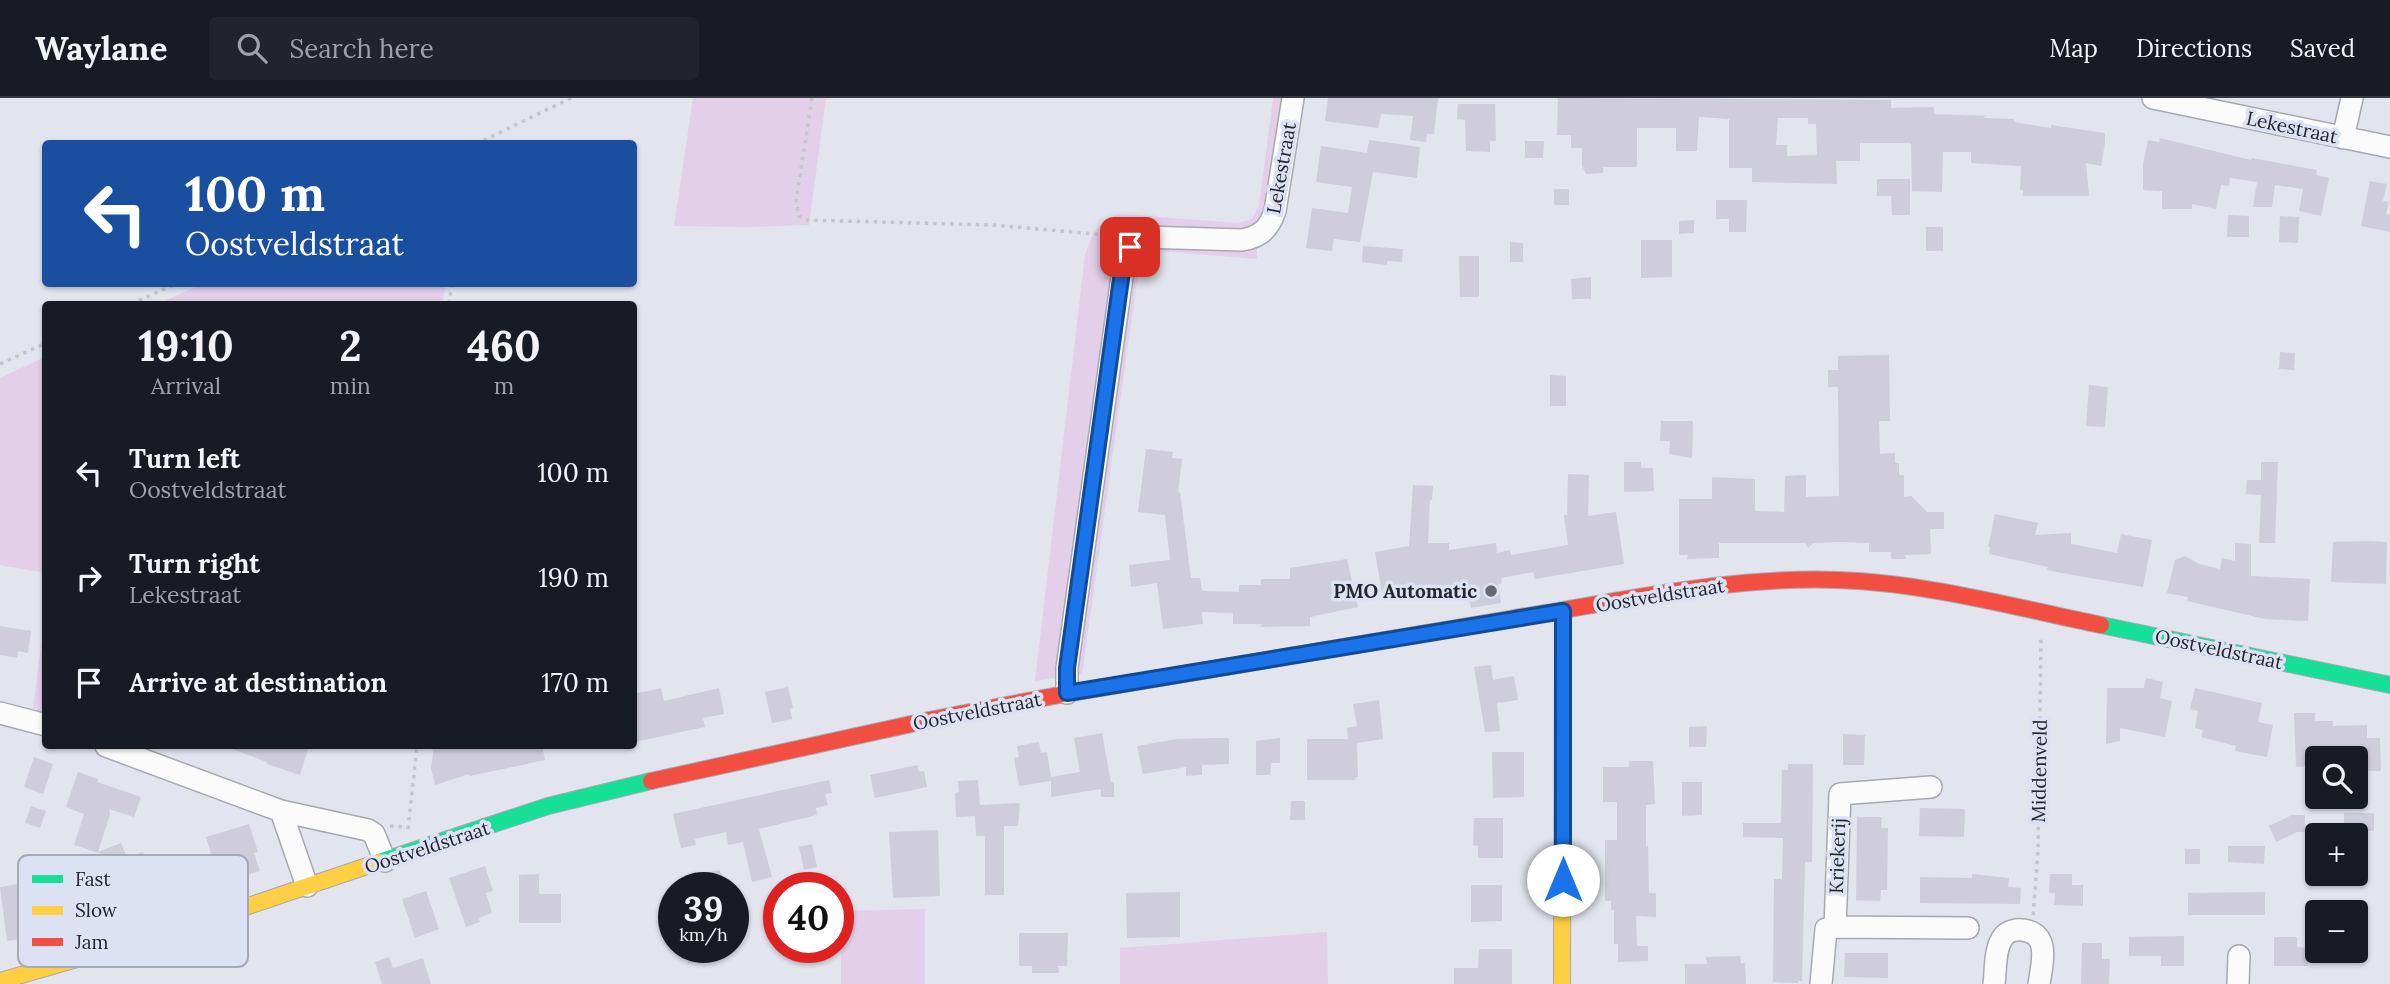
<!DOCTYPE html>
<meta charset="utf-8">
<style>
:root{--surface:#171b24;--page:#20242c;--text:#f1f3f6;--muted:#9ea1a6;--line:#363941}
body{margin:0;font-family:Lora,serif;background:var(--page);color:var(--text);height:100vh;display:flex;flex-direction:column;font-size:26px;white-space:nowrap}
*{box-sizing:border-box;margin:0}
p{font-size:23px;color:var(--muted)}
.icon{flex:none;width:38px;height:38px;fill:none;stroke:currentColor;stroke-width:2;stroke-linecap:round;stroke-linejoin:round}
.map{position:relative;flex:1;overflow:hidden}
.side{position:absolute;left:42px;top:203px;width:595px;height:448px;display:flex;flex-direction:column;background:var(--surface);border-radius:7px;box-shadow:0 2px 5px #0004}
.side>*{flex:none}
.banner{position:absolute;left:42px;top:42px;width:595px;height:147px;border-radius:7px;box-shadow:0 2px 5px #0004;background:#1a4fa0;color:#fff;overflow:hidden}
.buttons{position:absolute;left:2305px;top:648px;display:grid;gap:14px}
.buttons a{display:grid;place-items:center;width:63px;height:63px;border-radius:7px;background:var(--surface);box-shadow:0 2px 5px #0004;font-size:35px}
.speed{position:absolute;left:658px;top:774px;display:flex;gap:14px;font-size:35px;font-weight:700;text-align:center}
.speed>*{display:grid;place-content:center;width:91px;height:91px;border-radius:50%;background:var(--surface);box-shadow:0 2px 5px #0004;line-height:1}
.speed small{font-size:18px;font-weight:400}
.speed .limit{border:10px solid #d22;background:#fff;color:#111}
.pin{position:absolute;display:grid;place-items:center;width:60px;height:60px;color:#fff;margin:-30px;border-radius:14px;box-shadow:0 4px 10px #0006}
.me{position:absolute;width:77px;margin:-38px;rotate:0deg;stroke-linejoin:round;filter:drop-shadow(0 0 5px #0008)}
.turn{display:flex;align-items:center;gap:24px;height:147px;padding:0 28px;font-size:32px}
.turn .icon{width:91px;height:91px;stroke-width:2.5}
.turn b{display:block;font-size:49px;line-height:60px}
.eta{display:flex;justify-content:space-evenly;align-items:center;height:119px;text-align:center}
.eta b{font-size:42px;font-weight:800;line-height:49px}
ul{padding:0;list-style:none}
li{display:flex;align-items:center;gap:21px;height:105px;padding:0 28px}
li div{flex:1}
li b{display:block;font-size:26px}
li em{font-style:normal}
header{display:flex;align-items:center;gap:42px;box-sizing:border-box;height:98px;padding:0 35px;background:var(--surface);border-bottom:2px solid var(--line)}
header strong{font-size:33px}
nav{display:flex;gap:38px;margin-inline-start:auto;font-size:24px}
.search{width:490px;height:63px;background:var(--page);display:flex;align-items:center;gap:18px;box-sizing:border-box;padding:0 24px;border-radius:7px;color:var(--muted);font-size:26px}
.map>svg:first-child{display:block}
</style>
<header>
<strong>Waylane</strong>
<div class="search"><svg class="icon" aria-label="search" viewBox="0 0 24 24"><circle cx="10" cy="10" r="6"/><path d="M15 15l6 6"/></svg>Search here</div>
<nav><a>Map</a><a>Directions</a><a>Saved</a></nav>
</header>
<div class="map">
<svg width="2390" height="886" viewBox="0 0 2390 886">
<rect width="100%" height="100%" fill="#e2e4ee"/>
<path fill="#e4cfea" d="M693,0H826L809,127L746,129L674,128Z
M1273,0H1287L1274,80L1261,124L1243,134L1135,132C1121,144 1115,154 1111,172L1126,173L1140,151L1157,146L1257,150V161L1159,153L1139,168L1082,576L1035,583L1085,157C1094,134 1095,126 1119,116L1239,125L1252,121L1259,108Z
M202,186H446L442,206H158Z
M45,259V475L0,467V280Z
M45,516V614L33,611Z
M925,811V886H841V813Z
M1327,834L1328,886H1120V850Z"/>
<path fill="#cfcddb" fill-rule="evenodd" d="M1328,0H1438L1434,36H1427L1426,44L1410,42L1413,18L1381,16L1378,30L1325,23Z
M1558,0L1891,2V10L1934,9V16L1985,18L1984,20L2014,21V24L2051,30V27L2105,35V45L2101,68L2086,65L2089,98H2023V92H2020L2021,68L1971,65V54H1943L1942,94L1912,93L1911,45H1860V63H1836L1837,86L1752,84V70H1729V21L1699,19L1697,53H1676V30H1637V69H1603V75L1586,76L1582,68V50H1571V37H1557ZM1778,20H1808V26H1816L1817,57L1787,58V47H1776Z
M1458,6H1495L1496,43H1490V54L1466,53L1465,22L1457,21Z
M2160,40L2251,62L2252,60L2317,72L2316,77L2329,80L2321,118L2299,113L2303,91L2275,87L2272,109H2253L2257,84L2230,80L2229,88L2221,87L2216,111L2192,106V111H2162V93L2143,92V66L2148,42L2159,44Z
M1369,42L1420,49L1417,80L1373,74L1360,144L1334,141L1332,153L1306,150L1312,110L1348,115L1352,89L1316,84L1321,48L1367,55Z
M1525,43H1544L1543,60H1525Z
M1877,81H1910V117H1892L1891,98H1877Z
M2370,83L2387,86L2383,103L2389,104L2386,116L2390,117V134L2361,128Z
M1554,91H1569V107H1554Z
M1716,102H1747L1746,134H1729V121H1716Z
M2228,117L2249,118V139H2227Z
M2280,118L2299,119L2298,145L2279,144Z
M1694,122V135L1679,136V123Z
M1926,129H1943V153H1926Z
M1641,142H1672V179L1641,180Z
M1510,144L1523,145V164H1510Z
M1363,148L1403,151L1402,164L1387,163V167L1362,164Z
M1459,158H1479V199H1460Z
M1591,179V201H1572L1571,181Z
M2280,254L2295,255L2294,272L2279,271Z
M1889,257L1890,323H1879L1880,356L1895,355V365H1899V377H1904V399L1911,398L1927,414H1944V431H1930L1931,456L1905,457L1906,461H1891V454H1869V445L1840,444L1813,445L1808,450L1805,445H1719V460L1687,461L1688,457H1679V401H1712V379L1755,381V413L1784,414L1785,378L1806,377V399L1839,398L1838,289H1828V272H1838V258Z
M1550,277L1566,278V308H1550Z
M2089,287L2108,289L2105,329L2086,328Z
M1661,323H1693L1692,360L1669,356L1670,343H1660Z
M1146,351L1173,354L1172,360L1182,361L1178,395L1180,394L1191,480H1200L1202,493L1239,494V487H1261V481H1290V470L1347,461L1358,509L1310,519V528L1261,529L1262,526H1233V515L1202,514L1203,526L1163,531L1157,485L1131,489L1129,467L1170,462L1165,417L1138,414Z
M1624,364H1641V370H1653L1654,393L1624,394Z
M2261,364H2278L2275,445H2259L2261,397L2246,396L2247,382H2261Z
M1568,376L1589,377L1588,418L1616,414L1624,466L1535,481L1533,474L1501,480L1502,485L1498,486L1501,505L1471,510L1468,494H1417L1383,501L1375,454L1409,448L1413,387L1433,388L1432,402H1430L1428,445H1449V452L1496,445L1497,455L1510,452L1511,457L1568,447L1564,417H1567Z
M1995,416L2038,425L2035,437L2071,435V446L2117,455L2121,436L2152,442L2143,489L2067,476L2047,472L2048,469L1989,456L1990,449H1988Z
M2369,443L2387,444L2386,486L2331,484L2333,444Z
M2235,445L2251,446V478L2310,481L2308,523L2265,521L2187,503L2188,499L2167,495L2175,462L2185,458L2199,466L2220,471L2222,460L2235,463Z
M0,528L31,533L28,555L18,553L17,560L0,557Z
M1491,567L1493,582L1514,578L1518,602L1497,605L1500,633L1485,634L1474,569Z
M2146,580L2163,584L2160,600L2172,603L2165,639L2120,630V643L2106,646L2107,590H2144Z
M788,589L793,610L790,611L792,621L772,625L765,594Z
M661,590L664,603L719,590L724,616L703,620L705,629L634,644V596Z
M2195,590L2262,605L2258,624L2273,627L2267,659L2235,653L2236,648L2201,639L2203,632L2195,630L2198,613L2190,611Z
M1379,602L1383,641L1357,645L1358,679L1355,680V682H1307V641H1348L1347,630L1357,628L1353,606Z
M2294,615H2315V623H2333V628L2367,627V640H2380L2381,673H2356V660H2351V648H2312L2311,668L2296,669Z
M1707,628L1706,649H1689V629Z
M1102,635L1111,684H1114V699H1101V691L1051,699V683L1019,688L1014,660L1019,659L1017,648L1039,644L1041,655L1047,654L1051,679L1080,674L1074,640Z
M1843,636L1865,637L1864,667H1843Z
M1213,640H1229V666L1202,667V677L1186,678V669L1143,676L1137,648L1177,641Z
M1280,640V665H1271L1270,677H1256V643Z
M227,648H307L308,651L300,677L267,666V664L227,649Z
M434,648H542L545,662L470,678L469,676L435,687L431,670Z
M1492,654H1524V699L1493,700Z
M34,659L53,666L43,696L24,689Z
M1629,663H1653L1655,706L1646,707V748H1648L1649,795H1656V819L1636,818L1637,848H1648V863L1618,864V846H1614V812H1611V803H1605V742H1617V704H1603V669H1629Z
M1788,666H1813L1812,764H1805L1802,883H1798V885L1773,884L1774,781H1782L1783,740L1743,739V725H1781L1782,672H1788Z
M917,667L919,674L924,673L927,689L875,700L870,677Z
M78,674L98,681L97,684L141,699L134,719L109,711L110,716L98,754L121,745L127,760L143,754L156,791L49,829L40,802L78,788L74,778L120,762L74,747L84,716L66,709Z
M829,682L832,695L825,696L828,707L816,710L817,717L759,731L772,779L752,784L743,744L728,747L726,734L695,741L696,747L681,750L673,716Z
M978,682L980,707L1020,705L1018,728H1004V797H985V738H976L975,718L956,719L955,695L959,694L958,683Z
M1682,684H1702V717L1682,718Z
M1291,703H1305V722H1290Z
M31,708L46,713L40,730L25,725Z
M1920,710L1965,711L1964,739L1919,738Z
M2344,715H2374V733H2344Z
M2292,717H2305V734H2297L2276,744L2269,728Z
M1857,719H1882L1881,730H1888L1887,792H1881L1880,803L1856,802Z
M1474,720H1503V760H1478V748L1473,747Z
M249,726L258,754L254,755L260,773L220,785L206,739Z
M938,732L940,798L893,800L889,734Z
M812,746L817,769L804,772L799,749Z
M2228,748H2265L2264,766L2228,764Z
M2185,751H2200V766H2185Z
M485,768L493,793L486,795L492,815L479,820L480,824L466,829L449,780Z
M720,772L724,789H704L701,776Z
M539,776V796H561V825H519V777Z
M1972,776L2009,780L2008,789L2021,790L2020,806L1920,805V779L1972,780Z
M2050,776H2072V787H2083V808L2054,807L2055,795H2049Z
M18,786L26,840L7,843L0,789Z
M1471,787H1502V823L1471,824Z
M426,793L439,831L415,840L402,801Z
M1180,794V839L1127,840L1126,795Z
M2265,794V817H2188V795Z
M1019,835H1068L1067,868H1058L1059,875H1032V868H1019Z
M2184,838V868H2161V858H2129V839Z
M2274,839H2297V849L2308,850V868H2274Z
M2082,845H2102V861H2110L2109,886H2081Z
M688,849H711V864L688,865Z
M1479,851H1512V886H1454V870H1478Z
M1845,855H1888V880L1844,879Z
M1740,858L1741,865H1745L1746,886H1685V866H1707L1706,859Z
M389,859L393,870L423,860L431,886H382L375,864Z"/>
<g fill="none" stroke-linecap="round" stroke-linejoin="round">
<g stroke="#a7a9b0" stroke-width="24">
<path id="street" d="M2153,0L2390,49
M2343,40L2352,0
M1067,595V570L1125,158L1130,149L1144,139L1242,142C1260,139 1269,131 1275,113L1293,0
M0,615L46,627
M106,648L281,713L368,732L374,736L385,763
M281,713L307,788
M1835,829L1840,696L1931,689
M1821,886L1826,831L1835,829L1968,830
M1994,886C1996,872 1994,850 2004,838C2008,833 2017,831 2023,832C2051,836 2042,866 2039,886
M2238,886L2239,858"/>
</g>
<g stroke="#a7a9b0" stroke-width="18">
<path id="fast" d="M2101,527L2390,587
M379,764L548,708L651,683"/>
</g>
<g stroke="#a7a9b0" stroke-width="18">
<path id="slow" d="M1059,597L1515,520
M0,883L171,834L379,764
M1562,886L1563,513"/>
</g>
<g stroke="#a7a9b0" stroke-width="18">
<path id="jam" d="M1515,520C1622,503 1729,478 1838,482C1927,485 2014,509 2101,527
M651,683L934,621L1059,597"/>
</g>
<path stroke="#c5c6ca" stroke-width="3.5" stroke-dasharray="3.5 5" stroke-linecap="butt" d="M812,0L796,103L799,118L805,122L992,127L1117,138
M476,46L571,0
M131,206L176,186
M449,206L452,186
M0,266L46,245
M390,728L407,729
M408,731L417,648
M2033,817L2038,754L2041,538"/>
<use href="#street" stroke="#fbfbfc" stroke-width="21"/>
<use href="#fast" stroke="#16e098" stroke-width="16"/>
<use href="#slow" stroke="#ffcf43" stroke-width="16"/>
<use href="#jam" stroke="#f24e42" stroke-width="16"/>
</g>
<g fill="none" stroke-linecap="round" stroke-linejoin="round">
<g stroke="#114b97" stroke-width="18">
<path id="route" d="M1130,149L1125,158L1121,181L1067,570V595L1563,513V782"/>
</g>
<use href="#route" stroke="#1a73e8" stroke-width="12"/>
</g>
<circle fill="#676971" stroke="#dce1f4" stroke-width="2.5" cx="1491" cy="493" r="7"/>
<g text-anchor="middle" dominant-baseline="central" stroke-width="7" stroke-linejoin="round" paint-order="stroke">
<g font-size="19" fill="#25272d" stroke="#dce1f4">
<text transform="translate(2292 29) rotate(12)">Lekestraat</text>
<text transform="translate(1281 70) rotate(-80)">Lekestraat</text>
<text transform="translate(1660 497) rotate(-9)">Oostveldstraat</text>
<text transform="translate(2219 551) rotate(12)">Oostveldstraat</text>
<text transform="translate(977 613) rotate(-11)">Oostveldstraat</text>
<text transform="translate(2039 673) rotate(-89)">Middenveld</text>
<text transform="translate(427 749) rotate(-18)">Oostveldstraat</text>
<text transform="translate(1837 758) rotate(-88)">Kriekerij</text>
</g>
<g font-size="19" font-weight="bold" fill="#25272d" stroke="#dce1f4" text-anchor="end">
<text x="1477" y="493">PMO Automatic</text>
</g>
</g>
<rect x="18" y="757" width="230" height="112" rx="10" fill="#dce1f4" stroke="#a5a9b8" stroke-width="2"/>
<rect x="32" y="777" width="31" height="8" fill="#16e098"/>
<rect x="32" y="808" width="31" height="9" fill="#ffcf43"/>
<rect x="32" y="840" width="31" height="8" fill="#f24e42"/>
<g font-size="19" fill="#25272d">
<text x="75" y="788">Fast</text>
<text x="75" y="819">Slow</text>
<text x="75" y="851">Jam</text>
</g>
</svg>
<div class="buttons">
<a><svg class="icon" aria-label="search" viewBox="0 0 24 24"><circle cx="10" cy="10" r="6"/><path d="M15 15l6 6"/></svg></a>
<a>+</a>
<a>−</a>
</div>
<div class="speed"><div>39<small>km/h</small></div><div class="limit">40</div></div>
<div class="pin" style="left:1130px;top:149px;background:#d93025"><svg class="icon" aria-label="arrive" viewBox="0 0 24 24"><path d="M6 21V4h12l-3 4 3 4H6"/></svg></div>
<svg class="me" style="left:1563px;top:782px" viewBox="-20 -20 40 40"><circle r="19" fill="#fff"/><path d="M0-13L10 11 0 6-10 11z" fill="#1a73e8"/></svg>
<div class="banner">
<div class="turn"><svg class="icon" aria-label="left" viewBox="0 0 24 24"><path d="M17 20v-9H6M10 6l-5 5 5 5"/></svg><div><b>100 m</b>Oostveldstraat</div></div>
</div>
<section class="side">
<div class="eta">
<div><b>19:10</b><p>Arrival</p></div>
<div><b>2</b><p>min</p></div>
<div><b>460</b><p>m</p></div>
</div>
<ul>
<li><svg class="icon" aria-label="left" viewBox="0 0 24 24"><path d="M17 20v-9H6M10 6l-5 5 5 5"/></svg><div><b>Turn left</b><p>Oostveldstraat</p></div><em>100 m</em></li>
<li><svg class="icon" aria-label="right" viewBox="0 0 24 24"><path d="M7 20v-9h11M14 6l5 5-5 5"/></svg><div><b>Turn right</b><p>Lekestraat</p></div><em>190 m</em></li>
<li><svg class="icon" aria-label="arrive" viewBox="0 0 24 24"><path d="M6 21V4h12l-3 4 3 4H6"/></svg><div><b>Arrive at destination</b></div><em>170 m</em></li>
</ul>
</section>
</div>
